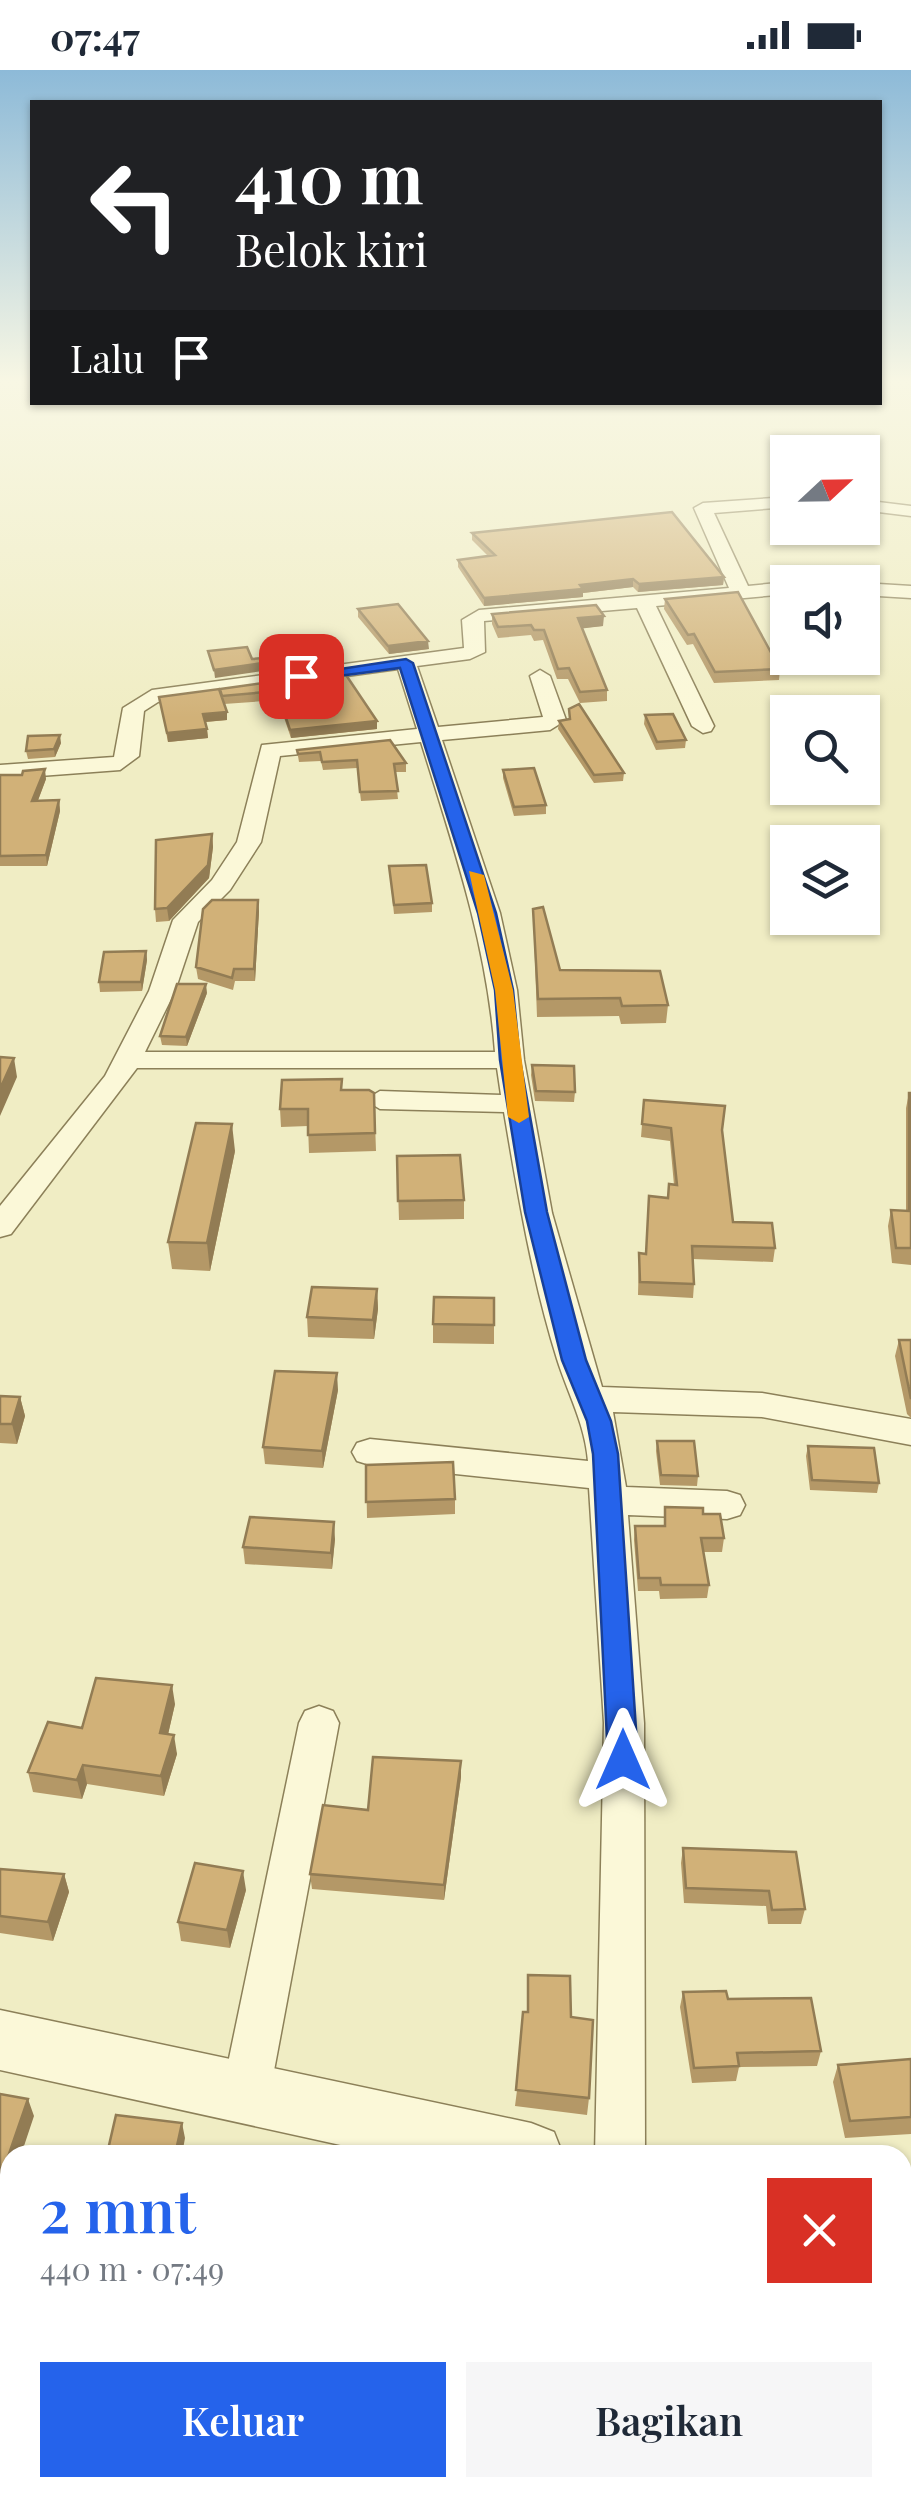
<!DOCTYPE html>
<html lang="id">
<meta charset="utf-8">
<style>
:root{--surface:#fff;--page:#f6f6f7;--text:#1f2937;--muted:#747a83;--accent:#2563eb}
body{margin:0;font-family:"Playfair Display",serif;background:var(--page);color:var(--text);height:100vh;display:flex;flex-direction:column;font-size:38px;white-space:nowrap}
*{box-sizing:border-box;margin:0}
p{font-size:32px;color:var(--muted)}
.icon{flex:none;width:55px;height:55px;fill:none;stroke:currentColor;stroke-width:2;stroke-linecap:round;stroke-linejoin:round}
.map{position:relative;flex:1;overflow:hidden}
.details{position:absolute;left:0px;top:2075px;width:912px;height:352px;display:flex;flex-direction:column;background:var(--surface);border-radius:30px 30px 0 0;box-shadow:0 2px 8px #0004}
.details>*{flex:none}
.top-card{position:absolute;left:30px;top:30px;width:852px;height:305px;border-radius:0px;box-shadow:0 2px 8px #0004;background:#202124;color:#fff;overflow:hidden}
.needle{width:65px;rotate:68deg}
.fabs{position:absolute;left:770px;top:365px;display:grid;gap:20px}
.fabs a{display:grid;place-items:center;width:110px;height:110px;border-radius:0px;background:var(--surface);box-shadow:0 2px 8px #0004;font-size:50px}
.pin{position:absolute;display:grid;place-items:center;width:85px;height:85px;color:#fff;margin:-42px;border-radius:20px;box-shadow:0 5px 15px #0006}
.me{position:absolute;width:110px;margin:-55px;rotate:0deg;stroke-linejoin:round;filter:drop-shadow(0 0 8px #0008)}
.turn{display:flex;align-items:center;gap:35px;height:210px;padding:0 40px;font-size:45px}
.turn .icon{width:130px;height:130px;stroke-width:2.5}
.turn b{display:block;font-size:70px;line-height:85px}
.then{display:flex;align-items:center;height:95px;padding:0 40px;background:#0003;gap:20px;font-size:38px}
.round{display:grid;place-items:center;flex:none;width:105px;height:105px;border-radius:0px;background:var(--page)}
.summary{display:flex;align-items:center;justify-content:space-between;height:170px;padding:0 40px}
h1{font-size:60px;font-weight:600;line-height:75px;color:var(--accent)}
.primary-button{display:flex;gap:20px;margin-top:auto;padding:20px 40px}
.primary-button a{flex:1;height:115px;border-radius:0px;background:var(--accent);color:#fff;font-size:40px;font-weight:600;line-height:115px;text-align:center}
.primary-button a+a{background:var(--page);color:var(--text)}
.status{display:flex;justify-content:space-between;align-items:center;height:70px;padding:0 50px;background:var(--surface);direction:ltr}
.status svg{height:28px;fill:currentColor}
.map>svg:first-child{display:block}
</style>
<div class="status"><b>07:47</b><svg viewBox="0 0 49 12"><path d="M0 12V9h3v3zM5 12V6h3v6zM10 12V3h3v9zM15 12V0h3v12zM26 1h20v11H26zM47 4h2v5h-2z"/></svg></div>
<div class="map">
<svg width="911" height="2426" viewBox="0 0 911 2426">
<rect width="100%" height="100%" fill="#f0edc4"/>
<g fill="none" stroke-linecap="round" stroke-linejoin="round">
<g stroke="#8c8059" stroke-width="3">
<path id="minor" d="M788,427V437L714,443L748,516L788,512V524L656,536L714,656L711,661L703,663L692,656L637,538L484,551L485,582L470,589L417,596L438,657L543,647L530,606L540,600L550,606L566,650L550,660L442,670L500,843L517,920L524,990L552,1143L602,1317L762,1323L911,1349V1375L762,1347L613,1342L626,1417L727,1421L740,1425L745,1435L740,1445L727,1449L628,1445L644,1653L645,2085H595L604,1653L589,1418L370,1395L357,1391L352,1382L357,1373L370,1369L588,1391C585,1354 568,1324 557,1289C532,1209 518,1125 504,1042L380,1039L365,1030L380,1021L501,1025L497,998H137L11,1164L0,1167V1136L105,1006L149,921L173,850L212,810L237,772L262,675L417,659L398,599L158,632L144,641L139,686L120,700L0,709V695L114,687L123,638L152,620L464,578L462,550L479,540L729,518L694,438L703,433ZM421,672C453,775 487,874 495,982H145L175,921L198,852L230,820L261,772L280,686Z
M862,430L911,436V446L862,440Z
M862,513L911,516V528L862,525Z
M319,1636L333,1641L339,1653L270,2022L263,2039L246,2046L229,2039L222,2022L299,1653L305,1641Z
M350,2418H406L405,2426H349Z"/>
</g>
<g stroke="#8c8059" stroke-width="3">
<path id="tertiary" d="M0,1940L531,2053L554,2062L563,2085H386L0,2000Z
M902,2107H911V2173H902Z"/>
</g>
<use href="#minor" fill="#fbf8d8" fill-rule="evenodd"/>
<use href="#tertiary" fill="#fbf8d8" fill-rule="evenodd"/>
</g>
<path fill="#b49867" d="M472,463L724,507L723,515L638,522L633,517L583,523V527L484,536L458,497V490L488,486L472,470Z
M665,529L780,599L779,610L714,613L693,574L687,575L664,539Z
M358,539L429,579L389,584L358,547Z
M492,544L603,556L582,558L607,620V631L580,633L568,609H557L543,570L534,571L531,565L498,568L492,554Z
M344,602L377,659L291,668L278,630L224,634L227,650L206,652L208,668L168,672L159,627L221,625Z
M569,639L624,703L623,711L594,713L558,659L559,651L569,649Z
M645,645L686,670L685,678L656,680L644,654Z
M61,673L55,687L28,689L26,681Z
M297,680L406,693V702H395L398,729L361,731L357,698L323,700L321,691L299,692Z
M503,700L546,735V744L514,746L503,708Z
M0,705L46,709L38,730H59L60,741L47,796H0Z
M212,764L213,777L209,808L169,851L156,852L155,839Z
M389,796L432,833V842L394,844Z
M533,839L560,900L668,935L666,953L621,954L619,946L537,947Z
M259,841L255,911H235L233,920L198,909L196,897Z
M146,881L147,890L142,921L100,922L99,912Z
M207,923L187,976L162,975L160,966Z
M532,995L575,1022L574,1032L535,1031L531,1005Z
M342,1009V1020L374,1023L376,1081L309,1083L308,1056L281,1057L280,1039Z
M909,1023H911V1195L892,1193L888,1156L891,1140L906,1141V1038Z
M644,1030L722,1060L733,1152L775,1178L773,1192L693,1189L694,1214L693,1228L638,1225L639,1183H645L674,1115L670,1071L641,1067Z
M235,1081L210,1201L172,1199L168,1172Z
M397,1086L464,1130V1149L399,1150Z
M377,1219L378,1239L374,1269L308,1267L307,1247Z
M494,1228V1274L433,1273V1254Z
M899,1270H911V1348L907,1344L895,1286Z
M338,1320L323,1398L265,1394L263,1377Z
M0,1326L20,1327L25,1346L17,1374L0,1373Z
M657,1371L698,1406L697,1416L660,1415L656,1381Z
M808,1376L879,1413L877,1423L810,1420L806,1386Z
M366,1395L455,1429V1444L367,1448Z
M665,1437L703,1444L724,1468L722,1482H703L709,1515L707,1528L660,1529L659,1521H638L634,1470L635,1456H664Z
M335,1469L332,1499L245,1494L243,1477Z
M175,1634L168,1664L177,1684L164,1726L87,1714L82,1729L33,1722L28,1702L82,1658Z
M461,1707L444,1830L312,1819L310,1804L368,1740Z
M683,1778L805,1839L801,1854H768L766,1836L684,1833L681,1793Z
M0,1799L64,1804L69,1822L53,1871L0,1863Z
M246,1820L230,1878L181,1871L178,1852Z
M528,1905L571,1947L589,2028L587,2045L515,2036L527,1942Z
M683,1922L728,1929L821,1981L817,1996L739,1997L736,2011L692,2013L680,1937Z
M911,1989V2064L845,2068L833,2012L838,1995Z
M910,2171H911V2237L903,2188Z"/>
<path fill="#927c54" d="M724,507L723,515L638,522L639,514Z
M633,509V517L583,523V527L484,536V528Z
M604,546L603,556L578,559V548Z
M428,571L429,579L389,584L388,576Z
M276,591V599L215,608L214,600Z
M227,642V650L204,652L203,644Z
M377,651V659L291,668L290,660Z
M207,659L208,668L168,672L167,663Z
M60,665L61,673L55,687L54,679Z
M45,699L46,709L34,741L32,731Z
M59,730L60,741L47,796L46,785Z
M212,764L213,777L209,808L169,851L167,838Z
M258,830L259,841L255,911L254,899Z
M146,881L147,890L142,921L141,912Z
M206,914L207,923L187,976L186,967Z
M14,988L17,1007L0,1046V1019Z
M232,1054L235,1081L210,1201L207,1173Z
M377,1219L378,1239L374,1269L373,1250Z
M337,1303L338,1320L323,1398L322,1381Z
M20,1327L25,1346L17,1374L12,1354Z
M334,1452L335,1469L332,1499L331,1483Z
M172,1615L175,1634L164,1682L160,1663Z
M174,1665L177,1684L164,1726L161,1706Z
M461,1691V1707L444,1830V1815Z
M83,1695L87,1714L82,1729L77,1710Z
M243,1801L246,1820L230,1878L227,1860Z
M64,1804L69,1822L53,1871L48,1852Z
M28,2029L34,2046L21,2085H10V2116L5,2131L8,2140L0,2175V2110Z
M182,2053L185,2068L182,2085H175Z"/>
<path fill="#d1b178" stroke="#927c54" stroke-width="2.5" d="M672,442L724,507L639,514L633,509L580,515L583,519L484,528L458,490L495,485L472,463Z
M738,522L780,599L715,602L694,564L688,565L665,529Z
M398,534L428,571L388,576L358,539Z
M596,535L604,546L578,548L607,620L580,622L569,598L558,599L544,560H534L531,555L498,557L492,544Z
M247,577L252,589L274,587L276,591L214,600L208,581Z
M344,602L377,651L290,660L277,621L222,626L220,619Z
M219,619L227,642L203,644L207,659L167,663L159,627Z
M579,634L624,703L594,705L559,651L570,649L569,639Z
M673,644L686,670L657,672L645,645Z
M60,665L54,679L26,681L28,666Z
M390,670L406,693L394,694L398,721L360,722L357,690L322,692L320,682L298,684L297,680Z
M534,698L546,735L514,737L503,700Z
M45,699L32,731L59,730L46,785L0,786V705H22L23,701Z
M212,764L208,795L167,838L155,839L156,770Z
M426,795L432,833L394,835L389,796Z
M212,830H258L254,899H234L232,908L196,897L203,839Z
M543,837L560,900L660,901L668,935L622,936L620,928L538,929L533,839Z
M146,881L141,912H99L104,882Z
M177,914H206L186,967L160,966Z
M0,987L14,988L0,1019Z
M532,995L574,996L575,1022L536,1021Z
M342,1009L341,1020H369L374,1023L375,1063L308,1065V1039H280L282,1010Z
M909,1023H911V1178H896L891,1140L909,1141Z
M644,1030L725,1036L722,1060L733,1152L772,1153L775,1178L692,1176L694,1214L640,1212L639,1183L646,1184L649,1126L668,1128L669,1114L677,1115L671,1058L642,1054Z
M196,1053L232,1054L207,1173L168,1172Z
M460,1085L464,1130L398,1131L397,1086Z
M312,1217L377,1219L373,1250L307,1247Z
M434,1227L494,1228V1255L433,1254Z
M899,1270H911V1329Z
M275,1301L337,1303L322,1381L263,1377Z
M0,1326L20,1327L12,1354H0Z
M657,1371H694L698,1406L661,1405Z
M808,1376L874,1378L879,1413L812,1410Z
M453,1392L455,1429L366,1432V1395Z
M665,1437L703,1438V1444H720L724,1468H701L709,1515H661L660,1508H639L635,1456H665Z
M250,1447L334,1452L331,1483L243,1477Z
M96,1608L172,1615L160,1663L174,1665L161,1706L83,1695L77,1710L28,1702L48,1652L82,1658Z
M373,1687L461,1691L444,1815L310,1804L323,1735L368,1740Z
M683,1778L796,1782L805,1839L772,1840L769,1821L686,1818Z
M195,1793L243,1801L227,1860L178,1852Z
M0,1799L64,1804L48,1852L0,1846Z
M528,1905L570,1906L571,1947L593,1950L589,2028L516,2020L523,1942H528Z
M726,1921L728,1929L811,1928L821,1981L737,1983L739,1996L694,1998L683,1922Z
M911,1989V2047L850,2051L838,1995Z
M0,2024L28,2029L0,2110Z
M116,2045L182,2053L175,2085L107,2084Z
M10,2364V2402H4Z"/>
<linearGradient id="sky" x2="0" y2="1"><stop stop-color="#8dbad8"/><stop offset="0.48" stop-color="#f8f7e4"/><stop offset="1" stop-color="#f8f7e4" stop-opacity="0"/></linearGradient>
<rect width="911" height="648" fill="url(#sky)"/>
<path fill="#2563eb" stroke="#184099" stroke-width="2.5" d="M406,589L413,593L496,843L513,920L520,990L547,1142L586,1290L611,1351L618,1384L638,1690L633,1699L623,1703L613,1699L608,1690L593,1384L587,1351L562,1290L525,1142L500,990L495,920L478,843L400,598L301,611L294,606Z"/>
<path fill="#f59e0b" d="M469,801L484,805L513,920L529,1047L519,1053L508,1047L495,920Z"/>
</svg>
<div class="fabs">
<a><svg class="needle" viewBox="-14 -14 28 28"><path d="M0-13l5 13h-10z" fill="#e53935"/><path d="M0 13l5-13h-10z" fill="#747a83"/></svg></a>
<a><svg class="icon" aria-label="sound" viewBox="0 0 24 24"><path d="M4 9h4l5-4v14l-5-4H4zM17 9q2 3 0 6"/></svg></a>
<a><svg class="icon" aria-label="search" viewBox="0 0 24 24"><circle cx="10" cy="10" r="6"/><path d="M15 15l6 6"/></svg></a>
<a><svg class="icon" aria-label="layers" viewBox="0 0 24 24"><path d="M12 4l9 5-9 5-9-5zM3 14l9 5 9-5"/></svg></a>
</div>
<div class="pin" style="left:301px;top:606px;background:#d93025"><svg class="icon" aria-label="arrive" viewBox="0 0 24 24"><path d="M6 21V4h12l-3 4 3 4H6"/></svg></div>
<svg class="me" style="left:623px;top:1690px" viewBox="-20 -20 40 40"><path d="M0-17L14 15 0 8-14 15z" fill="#2563eb" stroke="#fff" stroke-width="4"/></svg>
<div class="top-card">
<div class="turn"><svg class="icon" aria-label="left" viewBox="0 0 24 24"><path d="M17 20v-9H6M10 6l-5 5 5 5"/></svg><div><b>410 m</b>Belok kiri</div></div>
<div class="then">Lalu<svg class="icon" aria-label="arrive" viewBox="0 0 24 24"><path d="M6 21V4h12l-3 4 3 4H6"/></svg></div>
</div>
<section class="details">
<div class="summary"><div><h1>2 mnt</h1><p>440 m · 07:49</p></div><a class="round" style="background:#d93025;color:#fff"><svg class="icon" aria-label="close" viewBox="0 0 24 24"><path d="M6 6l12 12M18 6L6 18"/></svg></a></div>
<div class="primary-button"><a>Keluar</a><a>Bagikan</a></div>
</section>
</div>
